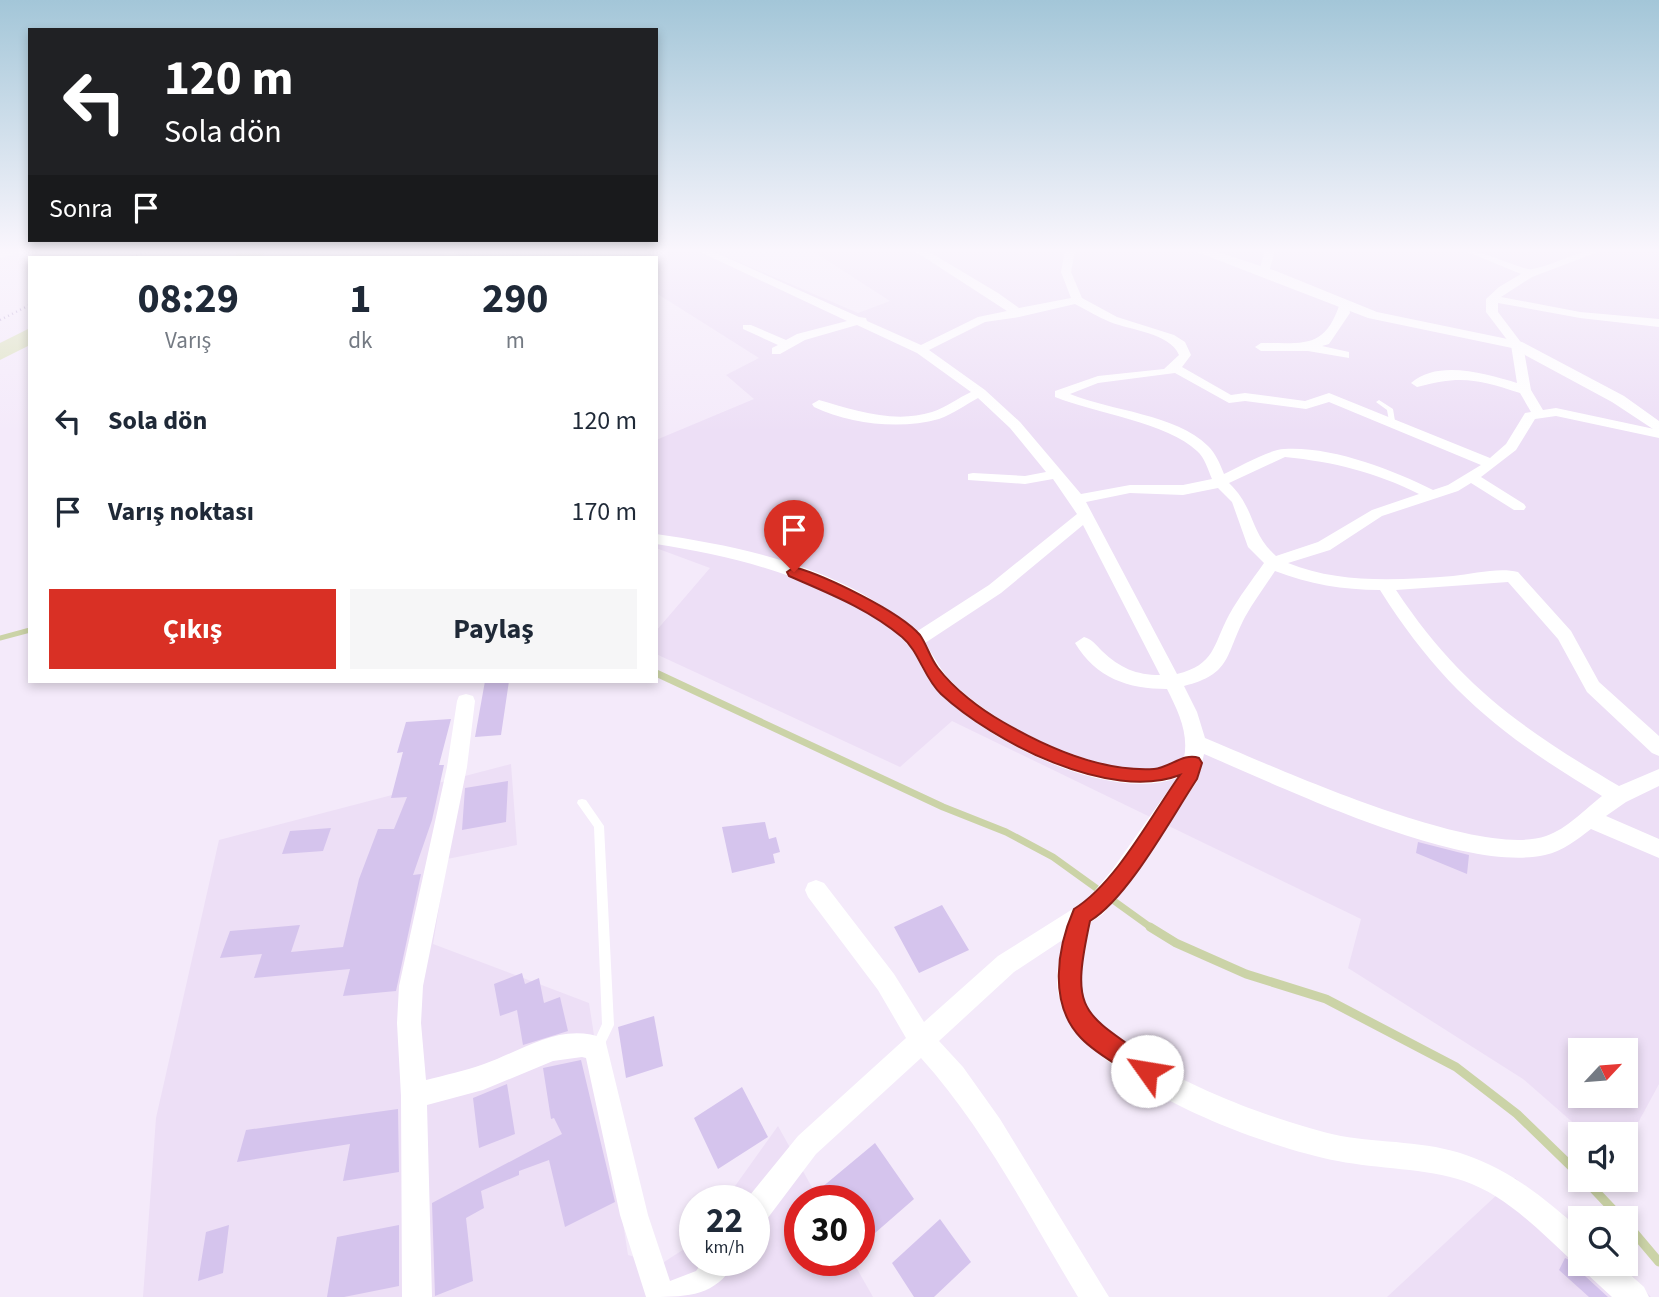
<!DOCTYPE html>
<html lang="tr">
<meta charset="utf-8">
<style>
:root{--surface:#fff;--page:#f6f6f7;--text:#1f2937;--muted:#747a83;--accent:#d93025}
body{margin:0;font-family:"Source Sans 3",sans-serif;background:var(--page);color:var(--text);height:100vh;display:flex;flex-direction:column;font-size:26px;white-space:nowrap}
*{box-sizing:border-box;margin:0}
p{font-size:23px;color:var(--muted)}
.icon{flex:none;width:38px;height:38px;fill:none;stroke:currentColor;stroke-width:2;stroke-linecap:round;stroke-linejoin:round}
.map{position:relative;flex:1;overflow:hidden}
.sheet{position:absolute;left:28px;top:256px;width:630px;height:427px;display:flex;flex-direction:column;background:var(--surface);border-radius:0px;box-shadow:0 4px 10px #0003}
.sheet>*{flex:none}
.hud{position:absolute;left:28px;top:28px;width:630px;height:214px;border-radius:0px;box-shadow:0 4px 10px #0003;background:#202124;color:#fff;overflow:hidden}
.needle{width:46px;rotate:64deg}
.tools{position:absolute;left:1568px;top:1038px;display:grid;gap:14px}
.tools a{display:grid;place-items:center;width:70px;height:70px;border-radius:0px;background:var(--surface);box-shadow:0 4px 10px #0003;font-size:35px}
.speed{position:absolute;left:679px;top:1185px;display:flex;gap:14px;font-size:35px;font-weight:700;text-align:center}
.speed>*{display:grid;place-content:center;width:91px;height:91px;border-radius:50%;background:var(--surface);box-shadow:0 4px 10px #0003;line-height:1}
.speed small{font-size:18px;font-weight:400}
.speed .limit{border:10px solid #d22;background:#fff;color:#111}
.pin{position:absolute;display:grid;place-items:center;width:60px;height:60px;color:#fff;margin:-72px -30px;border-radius:50% 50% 50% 0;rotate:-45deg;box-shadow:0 0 7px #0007}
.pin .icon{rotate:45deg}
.me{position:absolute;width:77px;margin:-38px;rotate:302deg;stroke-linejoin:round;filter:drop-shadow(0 0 5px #0008)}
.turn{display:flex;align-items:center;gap:24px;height:147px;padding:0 21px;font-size:32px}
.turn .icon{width:91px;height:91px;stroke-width:2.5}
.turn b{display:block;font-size:49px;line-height:60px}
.then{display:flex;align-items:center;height:66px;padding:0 21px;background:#0003;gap:14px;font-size:26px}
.eta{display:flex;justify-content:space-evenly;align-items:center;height:119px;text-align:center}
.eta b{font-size:42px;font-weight:700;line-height:49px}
.primary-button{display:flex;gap:14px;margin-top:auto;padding:14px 21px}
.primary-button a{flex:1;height:80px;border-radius:0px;background:var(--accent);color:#fff;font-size:28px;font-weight:700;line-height:80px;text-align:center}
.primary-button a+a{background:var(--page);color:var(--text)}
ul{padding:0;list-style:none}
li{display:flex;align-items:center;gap:21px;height:91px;padding:0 21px}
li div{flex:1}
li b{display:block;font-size:26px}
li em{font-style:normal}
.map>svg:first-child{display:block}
</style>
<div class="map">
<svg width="1659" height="1297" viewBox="0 0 1659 1297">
<rect width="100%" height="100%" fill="#f4eafa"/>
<path fill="#eddff6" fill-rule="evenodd" d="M450,250H711L858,313L890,301L811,250H1659V1084L1626,1145V1134H1586L1523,1079L1348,968L1361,919L952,721L900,767L656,654V631L710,568L656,548V440L754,399L726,375L759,358L656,293V257H566L558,253L546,257H461ZM1580,1050H1626V1096H1580Z
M511,764L517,845L447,859L433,944L589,1003L628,1255L661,1264L695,1242V1260H754V1200H725L778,1126L819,1200H800V1260H852L873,1297H143L156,1118L219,840Z
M1515,1178L1580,1231V1264H1619L1651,1297H1387Z"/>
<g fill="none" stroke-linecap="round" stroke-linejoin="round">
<path stroke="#cbd3a7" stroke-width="5" d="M0,638L30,630"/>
<path stroke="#cbd3a7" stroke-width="7" d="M656,673L943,807L1006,832L1053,857L1153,929"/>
<path stroke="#cbd3a7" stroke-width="9" d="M1150,927L1176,943L1246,974L1326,999L1456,1067L1517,1114L1580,1175
M1585,1180L1621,1218
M1626,1223L1659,1262"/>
<path fill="#dde2c0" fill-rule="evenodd" d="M241,250H269L260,257H234Z
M30,328V345L0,360V343Z"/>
</g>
<path fill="#d5c4ed" d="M485,681H509L501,735L475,737Z
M451,719L439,765H444L432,820L413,875L421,874L396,991L343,996L350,969L254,978L262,954L220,958L230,931L300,925L291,952L343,947L359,879L378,829H394L407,797L391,798L403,752L397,753L406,722Z
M508,781L506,822L462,830L465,788Z
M765,822L769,839L776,837L780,852L773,854L775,863L732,873L722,827Z
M331,828L323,851L282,854L290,831Z
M1418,842L1469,855L1467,874L1416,853Z
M942,905L969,950L919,973L894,927Z
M522,973L525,984L539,978L544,1003L560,997L568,1031L523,1045L517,1010L500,1016L494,984Z
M654,1016L663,1066L626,1078L618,1027Z
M581,1060L615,1202L565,1227L549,1160L519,1171V1175L481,1191L484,1208L466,1218L473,1281L435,1296L432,1203L562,1134L554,1118L551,1119L543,1068Z
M507,1084L515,1134L479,1148L473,1098Z
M742,1087L768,1137L718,1169L694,1118Z
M398,1109L399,1172L343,1181L350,1144L237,1162L246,1130Z
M875,1143L914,1199L859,1247V1200H829L821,1188Z
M940,1219L971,1262L934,1297H914L892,1263Z
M229,1225L223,1273L198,1281L206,1232Z
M399,1225V1286L344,1297H327L337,1237Z
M1565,1258L1581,1265L1585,1276L1608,1297H1589L1559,1270Z"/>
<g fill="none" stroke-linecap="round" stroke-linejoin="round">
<path stroke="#b9a7d2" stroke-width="2.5" stroke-dasharray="1 3.5" stroke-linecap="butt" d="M132,257L153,250
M0,320L30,305"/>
<path fill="#fff" fill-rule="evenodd" d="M1379,400L1393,409L1395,421L1394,422L1392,423L1389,421L1387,410L1376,402Z
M582,799L586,800L604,826L614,1025L601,1052L597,1054L593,1052L591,1048L602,1024L594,827L577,803L578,800Z"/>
<path fill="#fff" fill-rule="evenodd" d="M440,250H452L458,257H447Z
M696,250H710L859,317L866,318L867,321L921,345L978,317L1007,311L913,250H926L998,293L1019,308L1071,298L1061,272L1065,250H1075L1071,272L1082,298L1117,317L1174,335L1185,342L1191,355L1182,367L1231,395L1245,393L1305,401L1329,393L1490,458L1506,444L1525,413L1531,412L1520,393C1478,379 1460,375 1417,387L1411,383C1438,359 1487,374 1517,383L1511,345L1486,312V299L1499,287L1521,274L1463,250C1484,250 1522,271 1533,269C1557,264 1577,250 1603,250L1532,277L1501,297L1580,312L1659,319V327L1580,318L1498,303V312L1523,345L1531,390L1543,410L1556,408L1659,430V438L1556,416L1535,419L1516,450L1481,477L1524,504L1526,507L1524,510H1514L1471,483L1458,491L1382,516L1330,550L1288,563C1339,584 1399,580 1453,576C1473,574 1499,567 1518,572L1571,631L1599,682L1659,736V756L1652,753L1587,692L1558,639L1508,582L1396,590C1459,685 1522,729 1619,786L1659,769V786L1626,802L1606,816L1659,839V858L1591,829C1578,839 1563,851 1545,855C1463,874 1284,788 1204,754L1198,780L1128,884L1103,914L1091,922C1086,944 1075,972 1082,995C1103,1061 1277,1123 1341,1136C1381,1143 1427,1141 1466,1155C1510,1170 1546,1199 1580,1230V1263L1570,1259C1539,1230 1505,1195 1464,1181C1426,1168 1377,1169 1338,1161C1260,1146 1082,1081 1059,997C1054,978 1059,958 1064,939L1014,972L939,1041L963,1067L1000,1119L1109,1297H1078C1029,1216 985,1129 921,1058L816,1154L764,1223L754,1227V1200H746L798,1136L906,1038L878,990L808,897L805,890L808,883L816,880L824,883L894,974L924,1022L998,956L1087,900L1112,870L1177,778C1109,803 989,742 941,694C928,681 921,664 912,650C902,636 886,624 871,615C805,574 732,556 656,544V534C746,547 847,569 916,632L989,585L1077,514L1053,479L1025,484L968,480V474L973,473L1025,476L1046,472L1010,428L978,398C965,405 953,414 939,419C900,430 850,424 814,407L812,404L819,400C854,410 894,424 932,412C945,408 958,398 971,392L917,353L857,325L805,340L780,354H772V348L778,345L743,329V325H751L786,340L797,334L847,321ZM1075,304C1087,310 1098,317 1110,322C1130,330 1170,333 1179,355L1164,369L1098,376L1055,391V397C1095,413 1168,423 1197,451C1205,458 1208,470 1212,479L1183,485H1130L1081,494L1020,422L985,390L929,350L985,322L1019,317ZM1175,373L1229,403L1245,401L1306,409L1329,402L1481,465L1448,485L1433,490C1391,469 1331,446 1284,449C1268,450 1239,467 1224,474C1220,464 1216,454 1208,446C1176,414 1111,411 1070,394L1098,383ZM1285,457C1334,462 1375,472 1419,494L1372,510L1318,542L1276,556C1249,532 1256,509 1229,483ZM1218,488L1232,502L1248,547L1264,563C1252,580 1239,597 1229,615C1213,645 1215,665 1177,674L1086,502L1130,493L1183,495ZM1083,525L1160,675C1136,675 1120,668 1102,651C1096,645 1092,639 1084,637L1075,643C1096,678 1128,689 1167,689C1178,711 1189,733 1184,758C1176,761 1168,766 1159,768C1097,777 996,726 953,683C941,672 934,656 925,643L1001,593ZM1275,571C1309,584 1343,590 1380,590C1443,690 1502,736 1602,796C1585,809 1567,829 1546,836C1478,860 1275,767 1205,738L1197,712L1184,686C1232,674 1225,655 1245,617C1254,601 1265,586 1275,571Z
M1265,250H1275L1269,272L1264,275L1259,272Z
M1340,303H1348L1350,313L1329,344L1322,346L1349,352V358L1308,351H1261L1255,347L1261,343C1305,343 1325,349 1340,303Z
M466,694L473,696L475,701L467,767L423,986L421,1023L426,1080C445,1075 465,1071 484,1064C524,1050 562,1021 605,1039L648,1215L670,1281L696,1271L704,1260H736C717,1297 688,1297 646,1297L620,1215L586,1058L582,1057L553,1061L483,1090L427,1105L432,1297H402L401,1096L397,1023L399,986L447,767L457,701L459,696Z
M1583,1264H1618L1644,1287L1649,1297H1612L1587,1274Z"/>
<path fill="#fff" fill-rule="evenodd" d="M0,250H33L0,258Z
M1192,250H1212L1276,271L1377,312L1522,342L1624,396L1659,421V433L1612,402L1512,348L1368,318Z"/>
</g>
<linearGradient id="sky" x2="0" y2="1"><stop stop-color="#a3c6d8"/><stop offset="0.58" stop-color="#faf6fd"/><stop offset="1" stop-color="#faf6fd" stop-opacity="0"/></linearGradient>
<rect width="1659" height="432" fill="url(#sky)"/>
<path fill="#d93025" stroke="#8d1f18" stroke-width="2" d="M794,567C826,576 899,611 920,635C927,645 930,658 938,668C954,689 980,709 1003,722C1046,747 1103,772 1154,769C1169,768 1184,752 1199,758L1202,763L1197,779C1171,818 1129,897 1090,921C1070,1014 1081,1011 1155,1063L1158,1071L1155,1079L1147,1082L1139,1079C1120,1066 1096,1054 1081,1038C1048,1004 1057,948 1074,909C1116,883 1151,816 1180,775C1110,802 993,742 941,694C924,678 919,651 902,637C869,609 828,593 789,576L787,572Z"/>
</svg>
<div class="tools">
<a><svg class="needle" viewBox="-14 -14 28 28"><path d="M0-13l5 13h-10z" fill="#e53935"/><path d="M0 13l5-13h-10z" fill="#747a83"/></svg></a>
<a><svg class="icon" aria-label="sound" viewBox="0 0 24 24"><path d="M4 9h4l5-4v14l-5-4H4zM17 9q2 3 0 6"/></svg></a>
<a><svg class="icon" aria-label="search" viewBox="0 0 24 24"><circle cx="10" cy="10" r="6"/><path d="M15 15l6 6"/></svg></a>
</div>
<div class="speed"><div>22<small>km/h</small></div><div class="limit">30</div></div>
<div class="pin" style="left:794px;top:572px;background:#d93025"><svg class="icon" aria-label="arrive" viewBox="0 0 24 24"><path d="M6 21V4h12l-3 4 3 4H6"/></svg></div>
<svg class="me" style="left:1147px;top:1071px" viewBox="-20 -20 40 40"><circle r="19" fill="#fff"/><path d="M0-13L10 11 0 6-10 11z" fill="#d93025"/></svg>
<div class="hud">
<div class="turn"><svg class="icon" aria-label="left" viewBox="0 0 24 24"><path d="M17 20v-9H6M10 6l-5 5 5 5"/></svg><div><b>120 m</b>Sola dön</div></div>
<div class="then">Sonra<svg class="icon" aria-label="arrive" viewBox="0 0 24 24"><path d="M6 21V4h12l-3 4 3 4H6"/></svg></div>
</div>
<section class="sheet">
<div class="eta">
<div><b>08:29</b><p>Varış</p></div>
<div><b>1</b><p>dk</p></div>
<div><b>290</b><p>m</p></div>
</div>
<ul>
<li><svg class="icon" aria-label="left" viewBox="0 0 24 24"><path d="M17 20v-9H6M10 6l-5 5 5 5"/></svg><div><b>Sola dön</b></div><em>120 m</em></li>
<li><svg class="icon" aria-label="arrive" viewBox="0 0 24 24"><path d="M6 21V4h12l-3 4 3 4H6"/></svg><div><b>Varış noktası</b></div><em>170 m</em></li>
</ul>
<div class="primary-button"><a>Çıkış</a><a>Paylaş</a></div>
</section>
</div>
